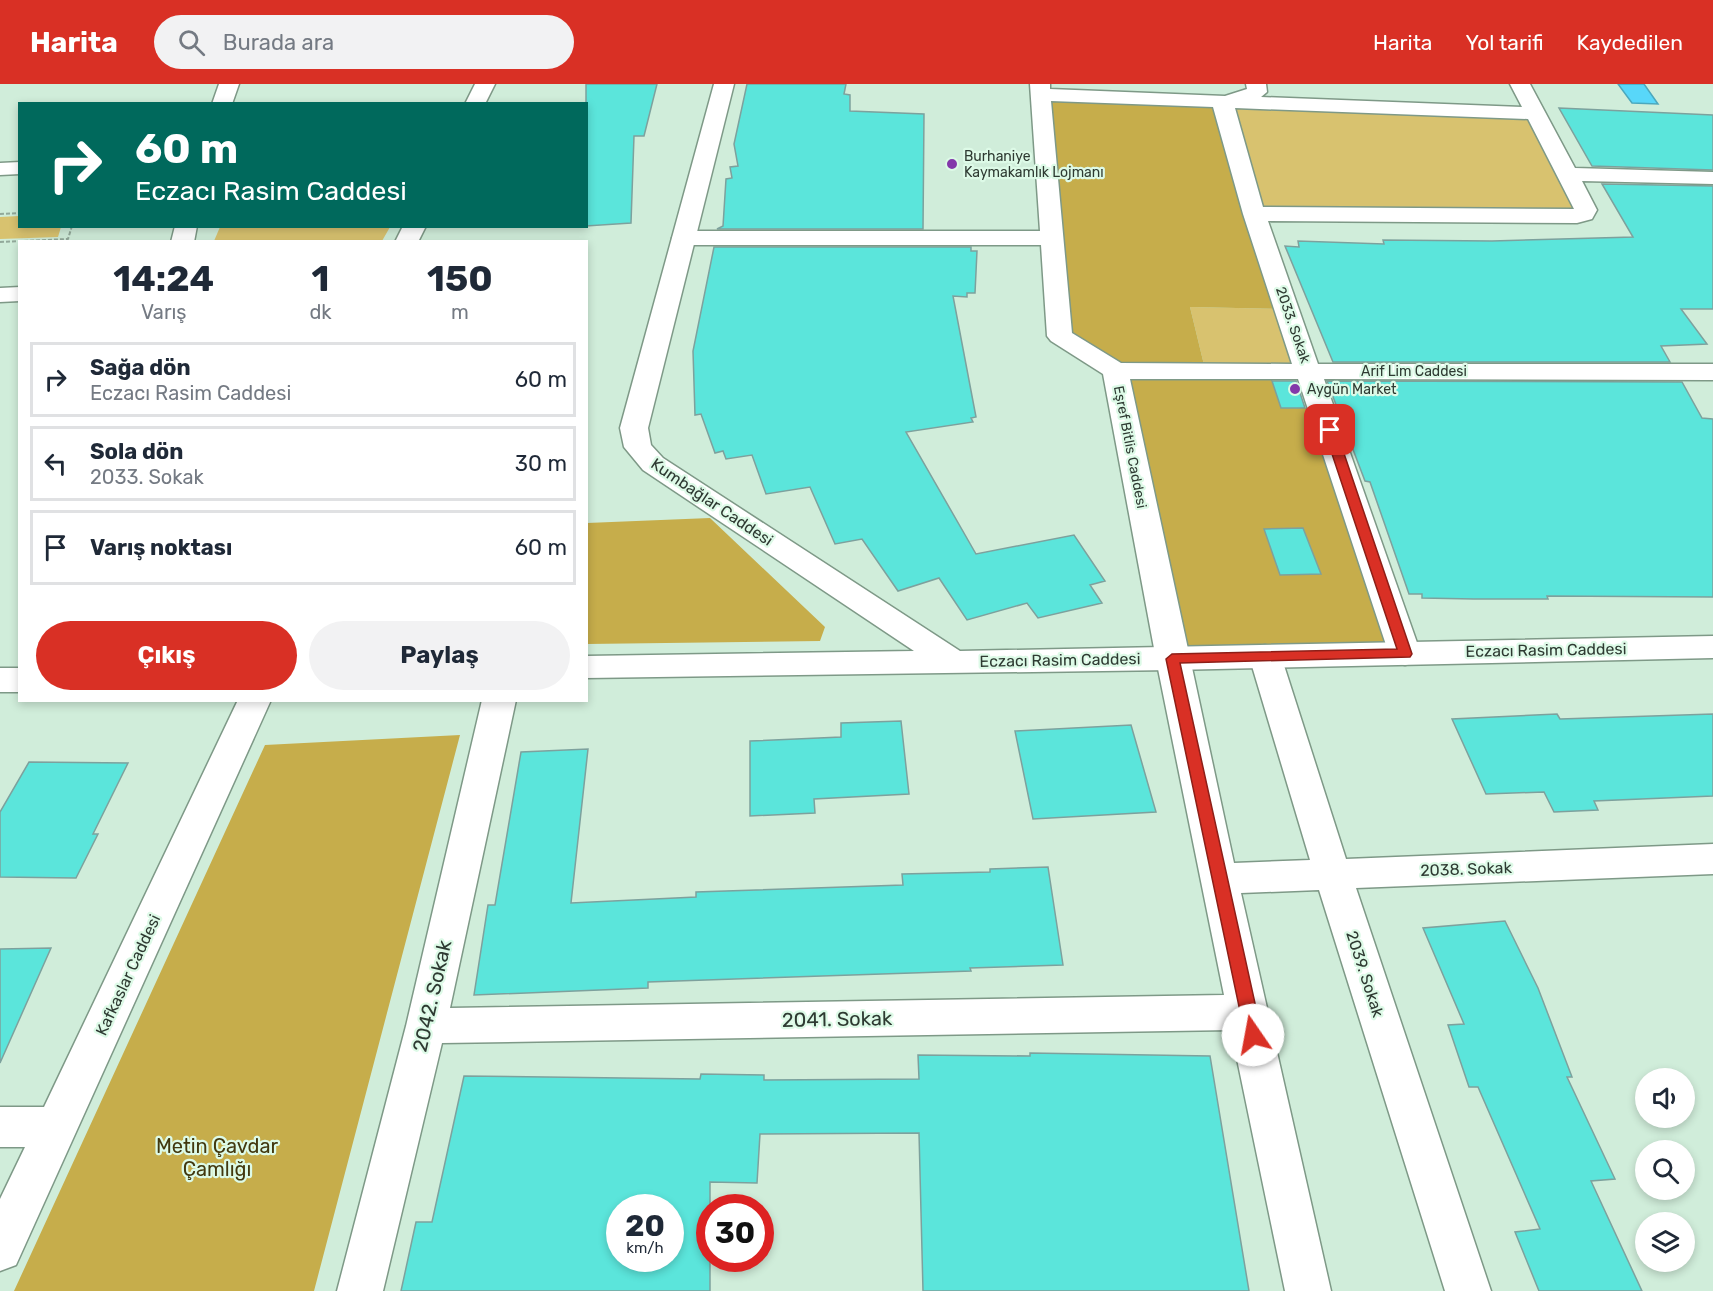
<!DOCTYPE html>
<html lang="tr">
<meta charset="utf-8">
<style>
:root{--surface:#fff;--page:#f2f2f3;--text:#1f2937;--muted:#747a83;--line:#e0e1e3;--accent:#d93025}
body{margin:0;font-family:Rubik,sans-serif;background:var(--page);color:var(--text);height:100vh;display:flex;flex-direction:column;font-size:22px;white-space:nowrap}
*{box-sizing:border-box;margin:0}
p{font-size:20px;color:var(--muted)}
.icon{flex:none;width:33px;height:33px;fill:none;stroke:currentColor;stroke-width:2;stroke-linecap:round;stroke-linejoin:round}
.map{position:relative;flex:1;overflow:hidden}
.sheet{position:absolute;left:18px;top:156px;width:570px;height:462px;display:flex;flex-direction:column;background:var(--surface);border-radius:0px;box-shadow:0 3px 9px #0003}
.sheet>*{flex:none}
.guide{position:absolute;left:18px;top:18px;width:570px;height:126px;border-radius:0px;box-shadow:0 3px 9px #0003;background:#00695c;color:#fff;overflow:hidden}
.fabs{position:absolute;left:1635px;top:984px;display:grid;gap:12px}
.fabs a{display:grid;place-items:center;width:60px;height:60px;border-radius:50%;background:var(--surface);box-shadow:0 3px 9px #0003;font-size:30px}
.speed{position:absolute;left:606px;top:1110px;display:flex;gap:12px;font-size:30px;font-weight:700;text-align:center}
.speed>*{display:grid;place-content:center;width:78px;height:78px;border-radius:50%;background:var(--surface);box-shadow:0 3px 9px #0003;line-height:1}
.speed small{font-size:15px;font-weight:400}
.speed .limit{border:9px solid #d22;background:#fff;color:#111}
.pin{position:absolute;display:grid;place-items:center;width:51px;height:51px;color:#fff;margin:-26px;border-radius:12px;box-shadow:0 3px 9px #0006}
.me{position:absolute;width:66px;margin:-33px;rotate:348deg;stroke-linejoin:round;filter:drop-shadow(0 0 4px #0008)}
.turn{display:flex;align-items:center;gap:21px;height:126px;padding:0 18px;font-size:27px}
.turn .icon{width:78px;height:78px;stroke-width:2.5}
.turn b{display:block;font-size:42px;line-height:51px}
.eta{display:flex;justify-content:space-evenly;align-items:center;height:102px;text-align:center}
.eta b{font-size:36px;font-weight:700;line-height:42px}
.button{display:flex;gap:12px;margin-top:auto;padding:12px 18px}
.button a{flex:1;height:69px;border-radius:36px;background:var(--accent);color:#fff;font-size:24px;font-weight:700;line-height:69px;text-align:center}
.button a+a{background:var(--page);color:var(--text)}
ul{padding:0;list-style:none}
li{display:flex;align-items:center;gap:18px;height:75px;margin:0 12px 9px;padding:0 6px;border:3px solid var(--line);border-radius:0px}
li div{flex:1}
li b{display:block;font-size:22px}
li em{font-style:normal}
header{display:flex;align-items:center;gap:36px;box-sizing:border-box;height:84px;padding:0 30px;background:var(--accent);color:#fff}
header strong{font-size:28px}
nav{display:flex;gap:33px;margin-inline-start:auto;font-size:21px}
.search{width:420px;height:54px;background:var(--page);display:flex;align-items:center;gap:15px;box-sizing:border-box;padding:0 21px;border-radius:33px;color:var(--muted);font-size:22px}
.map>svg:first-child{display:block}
</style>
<header>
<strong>Harita</strong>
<div class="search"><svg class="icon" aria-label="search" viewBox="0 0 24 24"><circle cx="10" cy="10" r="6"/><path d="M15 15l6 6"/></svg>Burada ara</div>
<nav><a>Harita</a><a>Yol tarifi</a><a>Kaydedilen</a></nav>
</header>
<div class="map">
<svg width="1713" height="1207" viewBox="0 0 1713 1207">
<rect width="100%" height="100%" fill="#d0edda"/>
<path fill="#d8c26f" d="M1227,19L1534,29L1586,126L1254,130Z
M19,132L20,142L61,143L58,153L0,155V133Z
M220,143V142L390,143L382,157H214Z
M1190,223L1287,225L1308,286L1205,285Z"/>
<path fill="#c6ad4b" d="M1040,11L1227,19L1287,225L1190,223L1205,285L1269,286L1281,324H1322L1405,570L1172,575L1115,287L1060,252Z
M710,434L825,543L820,557L587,560V439Z
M460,651L314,1207H14L265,661Z"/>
<path fill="#58d7f9" stroke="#4ba8bd" stroke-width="1.5" d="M1618,0H1644L1658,20L1632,19Z"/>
<path fill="#5be5db" stroke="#7da19d" stroke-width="1.5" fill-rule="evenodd" d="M586,0H657L644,52H634L631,139L586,142Z
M747,0H846L844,10L850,11V27L924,30L923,145H717L723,142L726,95L732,94L730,83L738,82L734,60Z
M1559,24L1713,31V86L1592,82Z
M1602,100L1713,102V225H1681L1707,260L1661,262L1670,278H1333L1285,162L1299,163L1298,157L1384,160L1383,156L1492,157L1633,153Z
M714,163H971V167H977L975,209H967V213L953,212L976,333L971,334L973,338L906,348L976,470L1074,451L1105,497L1090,501L1102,519L1038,534L1027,519L967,536L939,494L898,507L862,455L835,460L810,403L766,410L752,371L726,375L723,367L715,369L701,330L695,331L693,267Z
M1272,297H1296L1305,324H1281Z
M1327,297L1682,298L1702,334L1713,335V513L1547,512L1548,515H1474L1422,514V510H1409L1370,398L1365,397Z
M1303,444L1321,490L1280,491L1264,445Z
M1557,630L1560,635L1713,630V712L1594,717L1598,726L1554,728L1544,708L1486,710L1452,635Z
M901,637L909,710L814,715L815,729L750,732V657L841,653V639Z
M1131,641L1156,728L1033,735L1015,647Z
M588,665L571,819L696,813V808L903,801L902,790L990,788V785L1048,783L1063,881L970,884L971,887L648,898V904L474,911L488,821H495L521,668Z
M29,678L128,679L93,750H98L76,794L0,793V728Z
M1505,837L1538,904L1572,993H1567L1615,1095L1591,1097L1642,1207H1539L1515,1148L1540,1145L1478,1003H1469L1448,941L1464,940L1423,844Z
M51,864L0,979V865Z
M1030,969L1210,972L1249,1207H923L919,1049L760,1050L757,1099L710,1098V1207H401L416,1138H432L464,992L700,995L701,990L764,991V996L919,995L918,971L1030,972ZM620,1124H670V1174H620Z"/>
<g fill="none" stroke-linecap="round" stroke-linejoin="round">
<g stroke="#7e9987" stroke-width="3">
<path id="street" d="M219,0H239L232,20H212Z
M475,0H495L485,20H465Z
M1030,0H1050V5L1225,12L1247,5L1246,0H1266L1267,8L1261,13L1522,23L1510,0H1530L1575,84L1713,88V100L1582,97L1597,126L1592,135L1577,139L1268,137L1318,280H1713V296L1324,295L1421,570L1416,578L1405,581L1394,578L1389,570L1298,295H1130L1234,779L1310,776L1249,572L1254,564L1265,561L1276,564L1281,572L1346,775L1713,760V790L1356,804L1491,1207H1445L1319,806L1241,809L1331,1207H1285L1231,946L442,959L383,1207H337L406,942L482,616H516L450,924L1224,911L1156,575L1103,290L1051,257L1047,252L1041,161H683L675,159L672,154L675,149L683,147H1040ZM1051,17L1213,23L1243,130L1292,280L1121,279L1072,249ZM1235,24L1528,35L1574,125L1263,123Z
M20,78V90L0,91V79Z
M175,142H197L194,158H171Z
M403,142H426L418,158H395Z
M20,203V217L0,218V204Z
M238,616H271L16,1181L0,1187V1115L25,1063H0V1023H44Z"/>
</g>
<g stroke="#7e9987" stroke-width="3">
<path id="secondary" d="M714,0H734L648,344L651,361L663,374L960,567L1713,552V574L1172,586L586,594V572L914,567L643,386L624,363L620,344Z
M0,584H20V608H0Z"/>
</g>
<path stroke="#92a99a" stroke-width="2" stroke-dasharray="4 2" stroke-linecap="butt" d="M0,130L20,129
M0,158L68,155L72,142"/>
<use href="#street" fill="#fff" fill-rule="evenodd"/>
<use href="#secondary" fill="#fff" fill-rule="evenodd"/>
</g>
<path fill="#d93025" stroke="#8d1f18" stroke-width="1.5" d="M1326,344L1336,346L1412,570L1410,573L1180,579L1262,951L1259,957L1253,959L1247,957L1245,951L1166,575L1172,570L1397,565L1324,346Z"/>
<g fill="#8338aa" stroke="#ddfae7" stroke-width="2">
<circle cx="952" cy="80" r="6"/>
<circle cx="1295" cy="305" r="6"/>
</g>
<g text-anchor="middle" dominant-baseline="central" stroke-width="4.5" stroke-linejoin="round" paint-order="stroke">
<g font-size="14" fill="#2e3a32" stroke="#ddfae7" text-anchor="start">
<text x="964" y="72">Burhaniye<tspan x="964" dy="16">Kaymakamlık Lojmanı</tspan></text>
<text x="1307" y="305">Aygün Market</text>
</g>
<g font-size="14" fill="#2e3a32" stroke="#ddfae7">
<text transform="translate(1293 241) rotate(71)">2033. Sokak</text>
<text x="1414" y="287">Arif Lim Caddesi</text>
<text transform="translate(1130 363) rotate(79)">Eşref Bitlis Caddesi</text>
</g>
<g font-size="16" fill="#2e3a32" stroke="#ddfae7">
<text transform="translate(712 418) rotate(34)">Kumbağlar Caddesi</text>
<text transform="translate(1546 566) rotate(-1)">Eczacı Rasim Caddesi</text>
<text transform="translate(1060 576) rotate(-1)">Eczacı Rasim Caddesi</text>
<text transform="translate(1466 785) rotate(-2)">2038. Sokak</text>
<text transform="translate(1365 890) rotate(72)">2039. Sokak</text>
<text transform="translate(128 891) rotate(-65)">Kafkaslar Caddesi</text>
</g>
<g font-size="20" fill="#2e3a32" stroke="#ddfae7">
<text transform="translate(432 912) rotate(-77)">2042. Sokak</text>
<text transform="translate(837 935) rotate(-1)">2041. Sokak</text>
</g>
<g font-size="20" fill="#42380e" stroke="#ddfae7">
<text x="217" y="1062">Metin Çavdar<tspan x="217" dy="23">Çamlığı</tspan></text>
</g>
</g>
</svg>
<div class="fabs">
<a><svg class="icon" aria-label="sound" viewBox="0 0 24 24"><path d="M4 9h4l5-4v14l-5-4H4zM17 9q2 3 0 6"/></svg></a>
<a><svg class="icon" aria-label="search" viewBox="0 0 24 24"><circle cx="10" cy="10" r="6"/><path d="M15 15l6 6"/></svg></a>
<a><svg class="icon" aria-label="layers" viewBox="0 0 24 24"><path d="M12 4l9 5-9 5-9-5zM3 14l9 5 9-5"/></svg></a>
</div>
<div class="speed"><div>20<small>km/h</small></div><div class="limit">30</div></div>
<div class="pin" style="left:1330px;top:346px;background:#d93025"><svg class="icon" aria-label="arrive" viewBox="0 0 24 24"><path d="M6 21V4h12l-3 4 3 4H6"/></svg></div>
<svg class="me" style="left:1253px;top:951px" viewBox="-20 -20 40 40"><circle r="19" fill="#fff"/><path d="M0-13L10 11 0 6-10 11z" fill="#d93025"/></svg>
<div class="guide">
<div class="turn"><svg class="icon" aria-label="right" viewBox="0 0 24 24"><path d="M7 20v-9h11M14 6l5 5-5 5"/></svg><div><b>60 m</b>Eczacı Rasim Caddesi</div></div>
</div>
<section class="sheet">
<div class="eta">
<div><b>14:24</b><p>Varış</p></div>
<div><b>1</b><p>dk</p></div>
<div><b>150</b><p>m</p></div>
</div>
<ul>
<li><svg class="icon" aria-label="right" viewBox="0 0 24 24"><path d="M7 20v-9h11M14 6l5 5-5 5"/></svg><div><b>Sağa dön</b><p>Eczacı Rasim Caddesi</p></div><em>60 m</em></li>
<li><svg class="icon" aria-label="left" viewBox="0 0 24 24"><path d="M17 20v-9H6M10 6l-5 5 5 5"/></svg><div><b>Sola dön</b><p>2033. Sokak</p></div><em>30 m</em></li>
<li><svg class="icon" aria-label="arrive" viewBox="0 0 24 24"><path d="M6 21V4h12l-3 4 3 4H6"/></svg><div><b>Varış noktası</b></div><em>60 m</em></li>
</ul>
<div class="button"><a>Çıkış</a><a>Paylaş</a></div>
</section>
</div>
